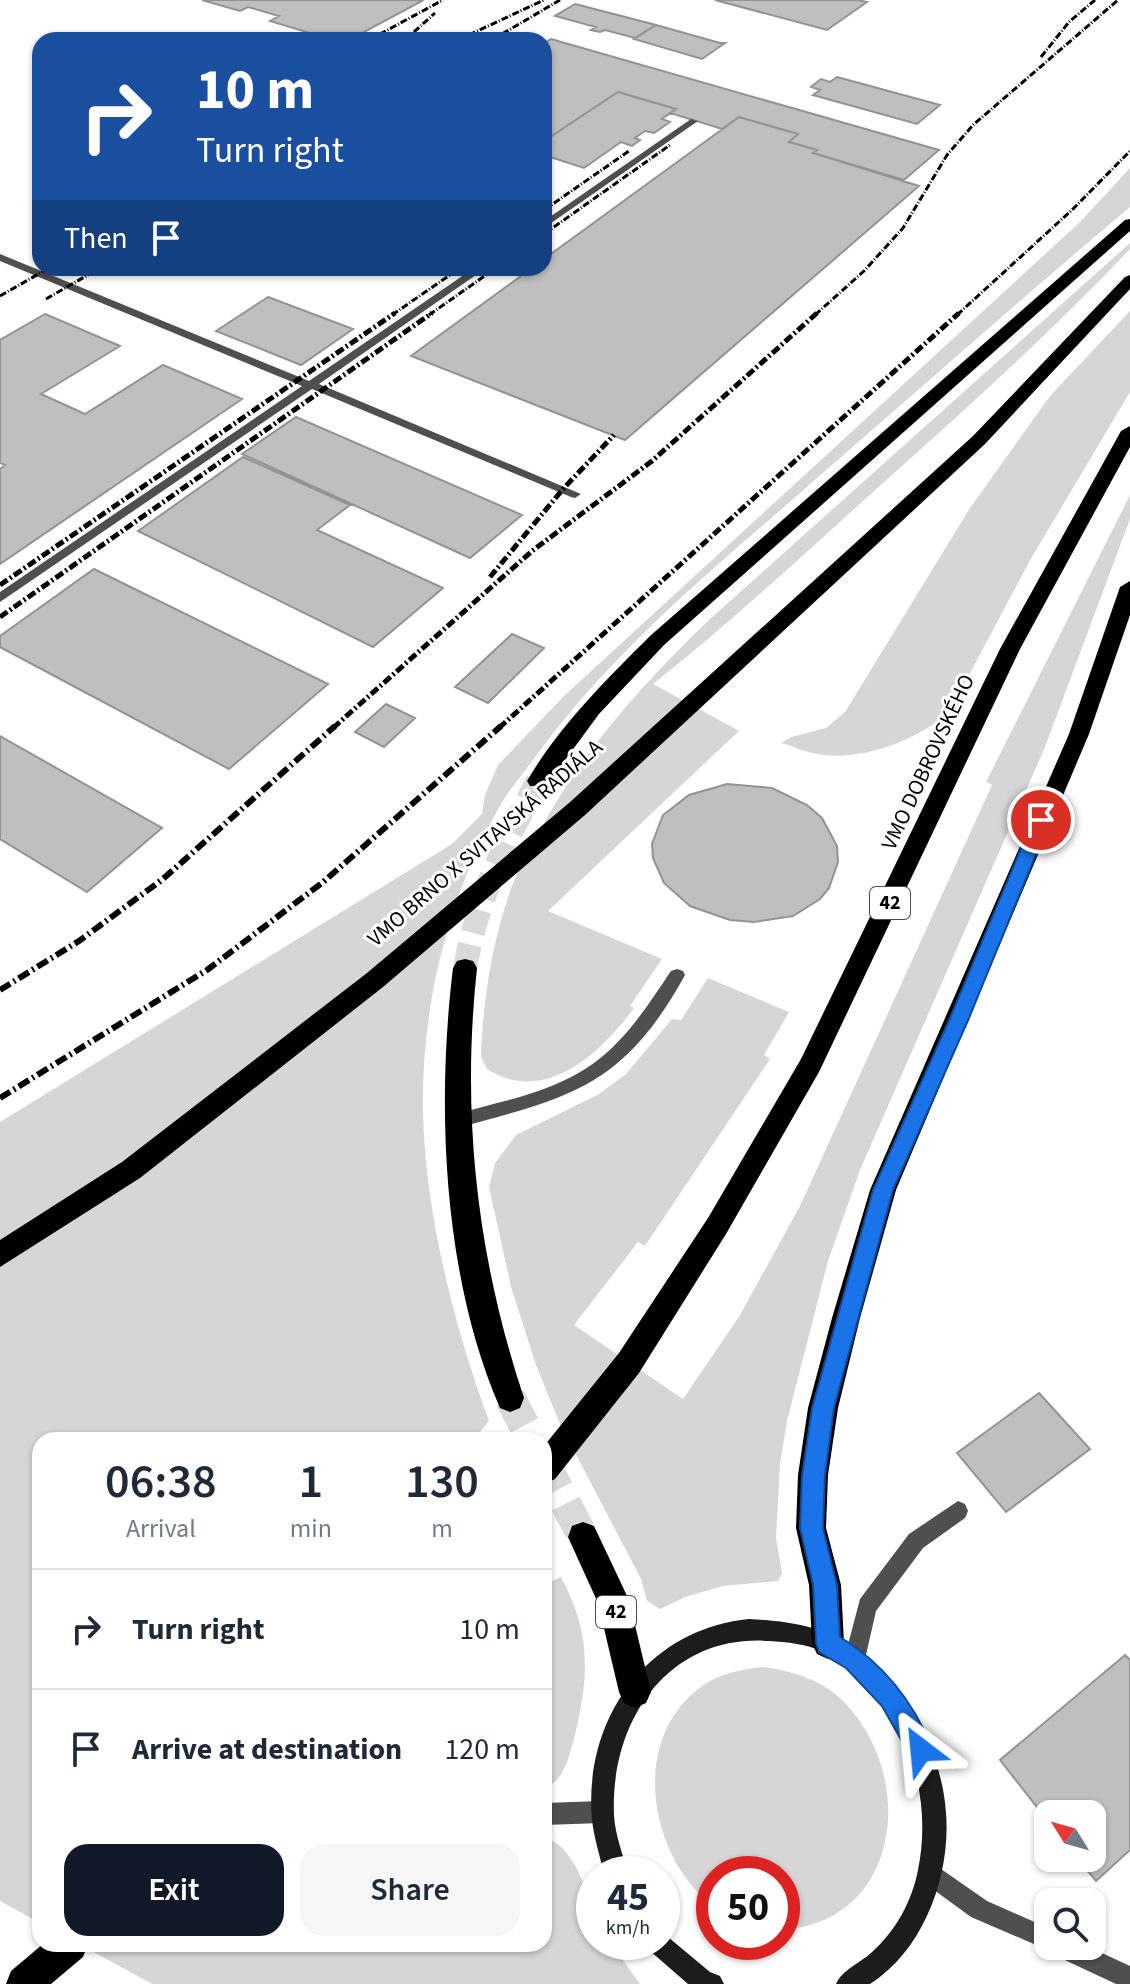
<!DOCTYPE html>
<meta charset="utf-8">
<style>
:root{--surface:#fff;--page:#f6f6f7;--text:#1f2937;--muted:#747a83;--line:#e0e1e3;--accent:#111827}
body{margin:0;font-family:"Source Sans 3",sans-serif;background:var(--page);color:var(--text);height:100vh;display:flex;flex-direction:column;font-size:30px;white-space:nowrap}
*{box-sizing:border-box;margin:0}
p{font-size:26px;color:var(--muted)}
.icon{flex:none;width:44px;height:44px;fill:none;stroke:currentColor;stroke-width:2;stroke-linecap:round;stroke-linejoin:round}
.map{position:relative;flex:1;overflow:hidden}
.side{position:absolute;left:32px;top:1432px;width:520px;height:520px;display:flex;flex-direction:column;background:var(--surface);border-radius:24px;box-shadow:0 2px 6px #0004}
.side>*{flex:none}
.hud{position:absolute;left:32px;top:32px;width:520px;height:244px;border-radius:24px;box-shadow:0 2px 6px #0004;background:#1a4fa0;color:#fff;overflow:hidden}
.needle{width:52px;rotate:307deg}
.controls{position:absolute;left:1034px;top:1800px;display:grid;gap:16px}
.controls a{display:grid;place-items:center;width:72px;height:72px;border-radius:16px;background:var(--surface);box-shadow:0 2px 6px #0004;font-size:40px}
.speed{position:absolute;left:576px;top:1856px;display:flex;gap:16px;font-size:40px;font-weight:700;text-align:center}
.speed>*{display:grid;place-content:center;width:104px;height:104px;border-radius:50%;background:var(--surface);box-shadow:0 2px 6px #0004;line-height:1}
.speed small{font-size:20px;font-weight:400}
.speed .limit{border:12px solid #d22;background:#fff;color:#111}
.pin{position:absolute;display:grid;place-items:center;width:68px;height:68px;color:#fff;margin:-34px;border:4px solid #fff;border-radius:50%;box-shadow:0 2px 8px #0007}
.me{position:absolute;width:88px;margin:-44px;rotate:331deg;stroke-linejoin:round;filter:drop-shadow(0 0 6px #0008)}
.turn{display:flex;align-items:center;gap:28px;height:168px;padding:0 32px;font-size:36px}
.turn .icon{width:104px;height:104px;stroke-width:2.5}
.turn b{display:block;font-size:56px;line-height:68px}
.then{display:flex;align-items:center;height:76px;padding:0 32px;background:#0003;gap:16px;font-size:30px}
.eta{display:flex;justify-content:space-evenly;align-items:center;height:136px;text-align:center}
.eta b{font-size:48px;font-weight:600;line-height:56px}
.button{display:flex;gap:16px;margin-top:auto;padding:16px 32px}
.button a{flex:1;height:92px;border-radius:24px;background:var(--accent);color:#fff;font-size:32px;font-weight:600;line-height:92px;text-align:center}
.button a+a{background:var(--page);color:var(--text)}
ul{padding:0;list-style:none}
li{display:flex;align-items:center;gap:24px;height:120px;padding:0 32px;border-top:2px solid var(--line)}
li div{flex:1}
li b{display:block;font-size:30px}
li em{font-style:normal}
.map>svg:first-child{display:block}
</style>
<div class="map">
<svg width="1130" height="1984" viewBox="0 0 1130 1984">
<rect width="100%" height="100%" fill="#fff"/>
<path fill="#d6d6d6" d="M1130,168V207C1016,303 905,402 792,500C701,579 607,658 536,756C524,773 510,788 500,806C448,895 421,1008 423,1111C425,1213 454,1326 489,1421L473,1440H40V1923L0,1901V1122L452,844L482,814L485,795L498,765L564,696L1080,222Z
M1130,243V249C1049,335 961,413 873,492C801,557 729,624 653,684L739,731L548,911L662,959L630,1006L634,1008C601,1053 545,1106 487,1069L481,1057C483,995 494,928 518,871C523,858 532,846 538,834C581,752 644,682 710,619Z
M1130,311V392L1029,562L949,713C915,741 861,762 817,754C805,752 793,746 781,743L791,737L826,728L845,712L970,508L1050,396Z
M1130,495V519L1045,747L860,1170L828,1261L787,1421L780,1464L776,1538L782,1573L778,1581L723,1586L685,1597L660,1609L647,1601L641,1579L560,1424L536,1365L511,1287L489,1187L495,1163L516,1135L599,1094L626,1074L672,1019L681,1020L708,978L789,1012L764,1055L770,1059L645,1246L638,1242L574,1325L683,1399L740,1315L800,1206L992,785L986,782Z
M561,1577C592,1635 589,1677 574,1739C568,1760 565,1778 544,1790V1585Z
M763,1667C793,1671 823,1680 845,1703C917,1778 901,1922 782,1930V1874H714V1907C646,1856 627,1730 710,1681C727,1672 744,1669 763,1667Z
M544,1837C580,1848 594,1909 594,1942H610L640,1984H152L79,1944H544Z"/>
<path fill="#bfbfbf" stroke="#939393" stroke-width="2" d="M202,0H417L422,1L349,40H333L270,21L279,16L248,7L240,11Z
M715,0H857L867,2L827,30Z
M575,4L656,25L635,38L605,30L600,32L591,30L596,27L555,16Z
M656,25L720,43H725L702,59L634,39Z
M551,39L939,150L904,180L813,153L817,150L789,142L798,134L739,117L722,129L670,113L676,109L618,92L544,141V43Z
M837,77L940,105L917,124L813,95L820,90L811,87L821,79L830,82Z
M618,92L676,109L662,119L670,122L654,133L645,131L635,138L640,140L632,146L621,142L584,168L544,155V141Z
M739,117L798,134L789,142L817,150L813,153L919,186L625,440L411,356L532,268H544V259Z
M268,297L353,329L301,365L216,331Z
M45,314L120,346L41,394L85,414L163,365L242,399L0,564V469L5,465L0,463V340Z
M296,417L522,515L470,558L242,454Z
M243,457L350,505L317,530L443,588L373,647L138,531Z
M94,569L328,684L229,769L0,647V636Z
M512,634L544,648L488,703L455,687Z
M386,704L415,718L384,747L355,732Z
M0,736L162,828L87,892L0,839Z
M727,784L772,788L807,805L822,818L837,846L838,862L829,888L820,899L793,916L754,922L730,920L690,906L664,883L653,858L652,844L663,815L689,795Z
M1039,1393L1090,1449L1006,1512L957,1453Z
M1125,1655L1130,1660V1850L1096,1881L1077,1858H1092V1814H1048V1821L1000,1760Z"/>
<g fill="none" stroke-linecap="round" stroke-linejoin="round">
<path stroke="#d9d9d9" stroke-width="24" stroke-dasharray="24 12" stroke-linecap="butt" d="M465,968C477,900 505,841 538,781"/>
<path stroke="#d9d9d9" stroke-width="31" stroke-dasharray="31 16" stroke-linecap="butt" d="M510,1398L532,1440
M544,1462L583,1537"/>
<path fill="#4f4f4f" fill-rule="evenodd" d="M691,119L698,121L544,228V221Z
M0,254L309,381L474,268H486L319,384L581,494L575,498L571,497L312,389L0,602V592L302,386L0,261Z
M677,969L683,971L685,975C624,1086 572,1097 457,1128L451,1126L448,1121L451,1116C475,1108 499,1103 523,1096C603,1072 627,1037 671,971Z
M958,1501L965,1504L968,1511L965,1518L923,1548L876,1611L863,1668L855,1671L847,1668L844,1660L860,1599L909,1534Z
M602,1801L610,1804L613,1812L610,1820L602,1823L544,1825V1803Z"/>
<path fill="#4f4f4f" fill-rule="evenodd" d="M931,1862L987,1901L1048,1928V1946H1087L1130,1966V1984H1116L1052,1954L1050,1951L971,1917L923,1882L919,1874L923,1866Z"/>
<path fill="#1c1c1c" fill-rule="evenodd" d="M749,1619C787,1621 822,1626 854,1647C906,1681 942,1752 946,1813C951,1875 924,1950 870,1984H836C842,1970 860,1963 871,1953C896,1931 912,1901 918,1870C935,1788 901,1691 823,1652C807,1644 787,1642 769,1641C668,1634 610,1721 614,1815C615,1835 623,1854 628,1874H604C600,1856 594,1838 592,1820C583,1719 647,1629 749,1619Z
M662,1932L710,1972L720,1976L724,1984H688L649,1950L645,1942H662Z"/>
<path fill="#000" fill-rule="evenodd" d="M1130,219V231L664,645L599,714L546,786H530L527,781C559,726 606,680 650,636L1125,220Z
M1130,275V289L985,444L585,815L383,987L140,1178L0,1267V1240L122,1162L367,973L569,803L973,436L1125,277Z
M1130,426V447L1020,649L819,1072L726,1234L639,1373L555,1479L544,1484V1446L619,1353L708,1218L801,1059L1000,649L1121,431Z
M1130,581V615L1089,734L896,1190L860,1318L838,1408L828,1475L826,1528L841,1585L844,1643L839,1654L828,1659L817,1654L812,1643L809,1585L796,1528L798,1475L808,1408L832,1318L870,1190L1069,734L1120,587Z
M465,959L473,961L477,968C461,1116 477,1257 524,1398L520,1408L510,1412L500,1408C443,1277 436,1108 453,968L457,961Z
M583,1522L594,1526L629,1600L651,1692L646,1703L635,1708L624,1703L619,1692L598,1603L568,1537L572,1526Z
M43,1944H88L83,1957L51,1984H6L11,1971Z"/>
<path stroke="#000" stroke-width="3" stroke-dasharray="7 2 1 2" stroke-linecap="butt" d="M369,40L443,0
M405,40L435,13
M458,40L544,0
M492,40L560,0
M1041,57L1069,22L1095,0
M544,210L629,151
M544,234L670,145
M0,296L49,268
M46,299L100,268
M392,315L460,268
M429,315L496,268
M815,315L864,271L903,228L947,155L973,125L1118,0
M957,315L1073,209L1130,151"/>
<path stroke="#000" stroke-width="5" stroke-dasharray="9 3 2 3" stroke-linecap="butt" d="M490,577L563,489L614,435
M0,585L395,313
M0,617L432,313
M333,728L532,551L652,461L817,313
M499,728L959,313"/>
<path stroke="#000" stroke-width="6" stroke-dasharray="12 4 2 4" stroke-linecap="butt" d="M0,990L79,941L163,879L335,726
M0,1098L207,970L322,883L501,726"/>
</g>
<path fill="#1a73e8" stroke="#114b97" stroke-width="2" d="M1041,814L1050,820L969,1018L893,1190L834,1408L825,1475L823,1528L837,1585L840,1637C883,1663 914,1703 933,1750L929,1759L921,1763L912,1759L882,1706L846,1668L819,1652L816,1643L813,1585L800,1528L802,1475L812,1408L873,1190L950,1018L1033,820Z"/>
<g text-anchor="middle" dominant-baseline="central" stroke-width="6" stroke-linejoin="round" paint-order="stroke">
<g fill="#fff" stroke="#4c4c4c" stroke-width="2">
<rect x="870" y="887" width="40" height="32" rx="6"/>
<rect x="596" y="1596" width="40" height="32" rx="6"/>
</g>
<g font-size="20" font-weight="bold" fill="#000">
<text x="890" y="903">42</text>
<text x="616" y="1612">42</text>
</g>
<g font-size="22" fill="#000" stroke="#fff">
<text transform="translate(928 762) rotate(-65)">VMO DOBROVSKÉHO</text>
<text transform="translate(485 843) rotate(-41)">VMO BRNO X SVITAVSKÁ RADIÁLA</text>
</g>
</g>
</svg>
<div class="controls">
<a><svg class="needle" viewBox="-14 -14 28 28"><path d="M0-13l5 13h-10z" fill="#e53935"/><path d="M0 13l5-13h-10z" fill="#747a83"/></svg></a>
<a><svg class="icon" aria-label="search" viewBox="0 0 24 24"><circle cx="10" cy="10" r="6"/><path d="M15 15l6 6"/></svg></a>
</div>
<div class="speed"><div>45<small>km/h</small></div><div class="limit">50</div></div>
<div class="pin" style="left:1041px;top:820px;background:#d93025"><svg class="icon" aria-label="arrive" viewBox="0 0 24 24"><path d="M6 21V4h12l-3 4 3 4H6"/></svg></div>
<svg class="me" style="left:921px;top:1750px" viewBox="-20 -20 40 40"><path d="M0-17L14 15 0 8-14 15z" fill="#1a73e8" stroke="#fff" stroke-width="4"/></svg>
<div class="hud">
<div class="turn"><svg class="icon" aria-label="right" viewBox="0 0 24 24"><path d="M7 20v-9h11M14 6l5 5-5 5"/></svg><div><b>10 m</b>Turn right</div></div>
<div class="then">Then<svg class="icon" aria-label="arrive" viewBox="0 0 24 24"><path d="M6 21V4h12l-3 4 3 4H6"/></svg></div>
</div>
<section class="side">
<div class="eta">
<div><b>06:38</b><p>Arrival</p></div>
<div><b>1</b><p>min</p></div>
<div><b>130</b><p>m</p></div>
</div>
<ul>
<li><svg class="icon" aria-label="right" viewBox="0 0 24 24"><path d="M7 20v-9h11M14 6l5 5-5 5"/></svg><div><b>Turn right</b></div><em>10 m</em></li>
<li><svg class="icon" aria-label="arrive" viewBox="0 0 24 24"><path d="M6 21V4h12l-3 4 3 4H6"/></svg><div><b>Arrive at destination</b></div><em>120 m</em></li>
</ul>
<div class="button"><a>Exit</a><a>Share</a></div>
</section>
</div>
